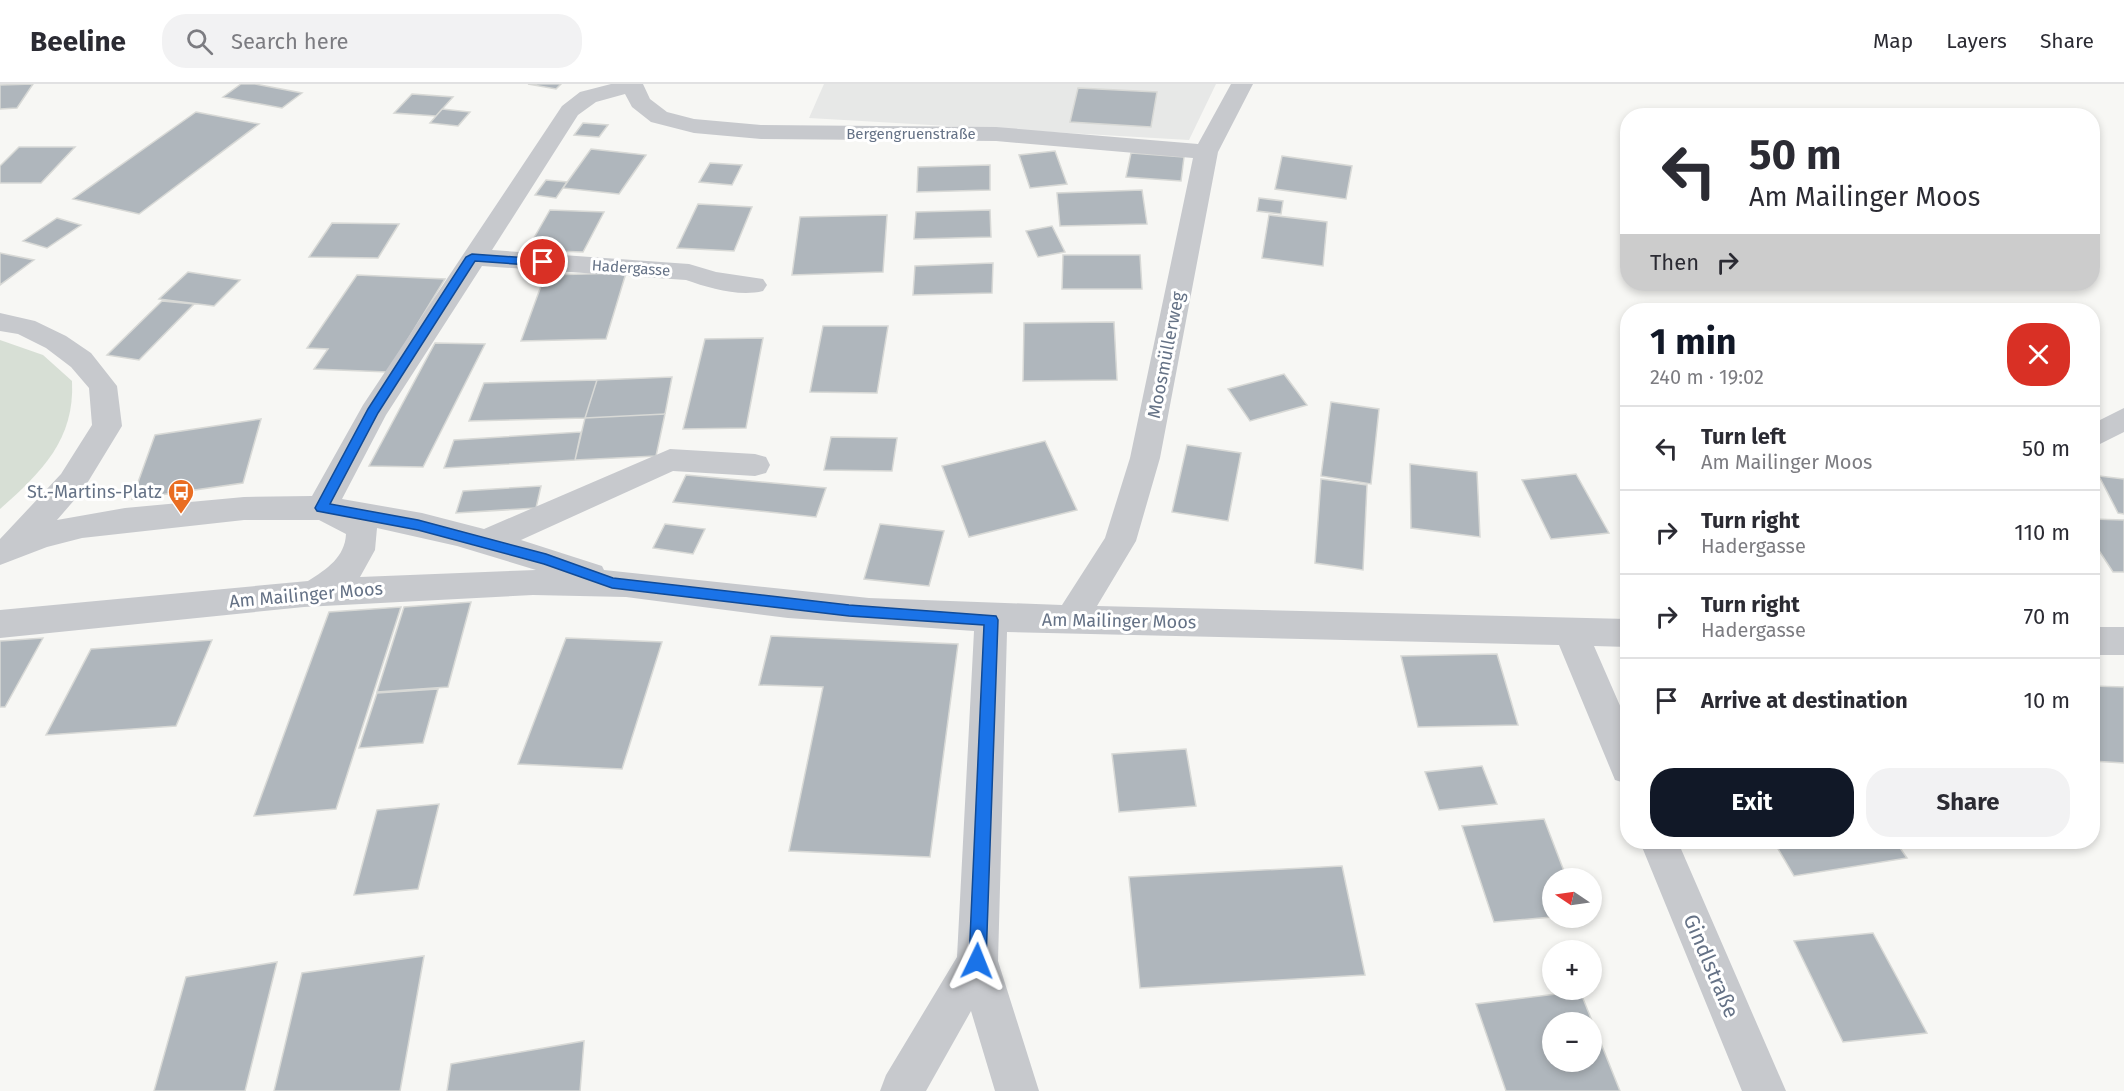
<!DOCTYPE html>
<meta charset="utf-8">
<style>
:root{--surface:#fff;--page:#f2f2f3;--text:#2b2b33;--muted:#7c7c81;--line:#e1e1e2;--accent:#111827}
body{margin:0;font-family:"Fira Sans",sans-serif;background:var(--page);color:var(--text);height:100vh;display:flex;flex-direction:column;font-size:22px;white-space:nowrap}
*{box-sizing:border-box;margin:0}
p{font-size:20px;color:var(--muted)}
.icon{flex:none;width:33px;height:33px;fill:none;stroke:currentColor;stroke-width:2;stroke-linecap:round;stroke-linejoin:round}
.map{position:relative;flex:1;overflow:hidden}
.details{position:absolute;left:1620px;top:219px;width:480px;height:546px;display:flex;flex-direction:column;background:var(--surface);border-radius:24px;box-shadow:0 3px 9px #0003}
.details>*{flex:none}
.banner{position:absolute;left:1620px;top:24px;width:480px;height:183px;border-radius:24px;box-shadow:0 3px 9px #0003;background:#fff;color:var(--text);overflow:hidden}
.needle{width:39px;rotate:283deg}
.buttons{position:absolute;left:1542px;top:784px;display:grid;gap:12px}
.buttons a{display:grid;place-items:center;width:60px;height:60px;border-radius:50%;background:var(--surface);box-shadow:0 3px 9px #0003;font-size:30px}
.pin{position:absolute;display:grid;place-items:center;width:51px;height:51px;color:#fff;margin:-26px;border:3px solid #fff;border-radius:50%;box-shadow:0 2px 6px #0007}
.me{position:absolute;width:66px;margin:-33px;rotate:2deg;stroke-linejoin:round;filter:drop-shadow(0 0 4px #0008)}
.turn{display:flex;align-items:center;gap:21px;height:126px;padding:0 30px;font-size:27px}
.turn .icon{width:78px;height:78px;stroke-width:2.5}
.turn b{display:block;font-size:42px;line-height:51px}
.then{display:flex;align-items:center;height:57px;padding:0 30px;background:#0003;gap:12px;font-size:22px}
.round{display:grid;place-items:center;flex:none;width:63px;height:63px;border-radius:24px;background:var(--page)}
.headline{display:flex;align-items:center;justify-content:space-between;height:102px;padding:0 30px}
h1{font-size:36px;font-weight:700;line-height:45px;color:var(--accent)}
.primary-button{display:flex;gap:12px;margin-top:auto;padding:12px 30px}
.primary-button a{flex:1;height:69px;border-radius:24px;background:var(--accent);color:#fff;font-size:24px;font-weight:700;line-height:69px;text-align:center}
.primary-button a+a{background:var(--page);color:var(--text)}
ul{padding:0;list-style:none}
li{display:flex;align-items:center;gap:18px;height:84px;padding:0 30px;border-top:2px solid var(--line)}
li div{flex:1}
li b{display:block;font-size:22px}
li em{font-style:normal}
header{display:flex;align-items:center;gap:36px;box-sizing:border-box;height:84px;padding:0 30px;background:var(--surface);border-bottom:2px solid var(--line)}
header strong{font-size:28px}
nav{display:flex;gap:33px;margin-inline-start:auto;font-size:21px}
.search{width:420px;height:54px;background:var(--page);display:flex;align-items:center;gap:15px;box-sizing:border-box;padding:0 21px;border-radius:24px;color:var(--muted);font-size:22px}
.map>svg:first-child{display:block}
</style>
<header>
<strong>Beeline</strong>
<div class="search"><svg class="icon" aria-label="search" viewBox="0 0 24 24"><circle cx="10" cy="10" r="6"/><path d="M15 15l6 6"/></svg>Search here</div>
<nav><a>Map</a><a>Layers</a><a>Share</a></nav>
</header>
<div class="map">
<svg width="2124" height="1007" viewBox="0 0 2124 1007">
<rect width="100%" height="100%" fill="#f7f7f4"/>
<path fill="#e7e8e7" d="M824,0H1216L1189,56L809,34Z"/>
<path fill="#d7dfd5" d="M0,256L43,271L72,297C75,355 42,388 0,425Z"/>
<path fill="#afb6bc" stroke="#d8d9d6" stroke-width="1.5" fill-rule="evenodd" d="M33,0L17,24L0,25V1Z
M241,0H255L302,9L282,24L223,13Z
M528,0H561L556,5Z
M1078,4L1157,8L1151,43L1070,38Z
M412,10L453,13L436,32L394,29Z
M442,25L470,28L458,42L430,39Z
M196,28L259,40L139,130L73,115Z
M583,39L608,41L599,53L574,51Z
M19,63H75L41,99H0V82Z
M591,65L646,71L619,110L563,104Z
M1055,67L1067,100L1030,104L1019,71Z
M1131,69L1184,73L1181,97L1126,93Z
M1282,72L1352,82L1346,115L1275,105Z
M710,79L742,81L732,101L699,98Z
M990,81V106L917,108L918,83Z
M546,96L567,98L556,114L535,111Z
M1142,106L1147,140L1060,142L1057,109Z
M1259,114L1283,117L1281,130L1257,127Z
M698,120L752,123L734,167L677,164Z
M550,126L604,128L583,168L527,166Z
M990,126L991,153L914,155L916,128Z
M887,131L883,188L792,191L800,133Z
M1269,131L1327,138L1323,182L1262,174Z
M57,134L81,141L47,164L23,157Z
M332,139L399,140L378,174L309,173Z
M1052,142L1065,168L1038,173L1026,147Z
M0,169L34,176L0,201Z
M1063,171H1140L1142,205H1062Z
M993,179L992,209L913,211L915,182Z
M188,188L240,196L214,222L159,215Z
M626,189L606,255L521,257L545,191Z
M357,191L445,195L388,288L314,285L328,265L307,264Z
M162,217L194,220L139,276L107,271Z
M1114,238L1117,296L1023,297L1024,239Z
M823,242H888L877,309L810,308Z
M763,254L746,344L683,345L705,255Z
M435,259L485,260L423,383L369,382Z
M1284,290L1307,321L1250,337L1228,305Z
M672,293L665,330L585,334L597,296Z
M597,296L585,334L469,337L484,299Z
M1331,318L1379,325L1371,400L1321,392Z
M665,330L656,372L575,376L585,334Z
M261,335L243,399L132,415L155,351Z
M581,348L575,376L444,384L454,356Z
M831,353L897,354L892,387L824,386Z
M1045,357L1077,426L969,453L942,382Z
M1187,361L1241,369L1228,437L1172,428Z
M1410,380L1477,388L1480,453L1411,444Z
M1576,390L1609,449L1551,455L1522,396Z
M686,391L826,404L816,433L673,418Z
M2099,392L2124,395V430L2118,429Z
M1321,395L1367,401L1363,486L1315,479Z
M541,402L536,424L456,429L463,407Z
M2092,435L2124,436V488H2113L2092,456Z
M665,440L705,445L693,470L653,464Z
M880,440L944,447L929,502L864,495Z
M471,518L448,603L377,608L404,523Z
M401,523L336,725L254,732L329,528Z
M771,552L958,560L930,773L789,767L823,603L759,601Z
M43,554L5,623H0V557Z
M566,554L662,558L622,685L518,680Z
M212,556L176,642L46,651L91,565Z
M1497,570L1518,641L1418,643L1401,572Z
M2092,602L2124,603V679L2092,677Z
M438,605L423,659L359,664L377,609Z
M1186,665L1196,722L1119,728L1112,670Z
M1482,682L1497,720L1439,726L1425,688Z
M439,720L418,805L354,811L377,726Z
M1544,735L1567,795H1552V833L1494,838L1462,742Z
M1774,758H1896L1907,774L1794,792Z
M1342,782L1365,891L1140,904L1129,793Z
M1873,849L1927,949L1843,958L1794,857Z
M424,872L400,1007H274L302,889Z
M277,878L245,1007H154L186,893Z
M1580,907L1620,1007H1506L1476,920ZM1552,939H1592V978H1552Z
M584,957L580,1007H447L451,980Z"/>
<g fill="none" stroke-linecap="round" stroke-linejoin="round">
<path fill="#c7c9cd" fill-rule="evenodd" d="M611,0H643L650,15L667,28L694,35L761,41L996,43L1198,60L1231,0H1253L1218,68L1160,374L1136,457L1097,522L1628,535V563L1594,562L1628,640V700L1615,696L1559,561L1007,548L998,877L1039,1007H995L971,927L926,1007H880L886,991L957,873L974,547L788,534L626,513L533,511L304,523L0,554V526L308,497C327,485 345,473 346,450L319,436H244L82,454L47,463L0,481V455L61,390L92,341L89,304L71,283L46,264L18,250L0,247V229L35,237L66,252L91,269L117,302L122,342L83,406L57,436L125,424L244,413L312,412L363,321L562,22L580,8ZM625,10L632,23L651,38L694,49L761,55L996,57L1193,74L1130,374L1105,454L1062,521L869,514L604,486L602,482L521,456L673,387L755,392L766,389L770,381L766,373L755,370L670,365L484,445L422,429L342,415L386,331L482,182L686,196C709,204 739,213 763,207L767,201L763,195L716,188L689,180L492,166L578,31L596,18ZM377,444L457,462L536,486L360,493L375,466Z
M2124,324V348L2092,364V340Z
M2092,543H2124V571H2092Z
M1640,758H1678L1786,1007H1742Z"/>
</g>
<path fill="#1a73e8" stroke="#114b97" stroke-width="1.5" d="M472,170L543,175L549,178L543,182L475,177L378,329L330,420L418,436L546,470L613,494L849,521L996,532L998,536L986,877L983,883L977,885L971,883L969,877L984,541L849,532L612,504L544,480L418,446L317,427L315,424L368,325L466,173Z"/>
<defs>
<g id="bus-pin" transform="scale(1.35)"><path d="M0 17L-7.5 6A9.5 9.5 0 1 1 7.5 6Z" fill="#e96d22" stroke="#fff"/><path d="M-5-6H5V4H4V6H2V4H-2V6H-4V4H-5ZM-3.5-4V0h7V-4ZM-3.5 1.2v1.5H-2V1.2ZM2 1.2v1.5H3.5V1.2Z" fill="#fff"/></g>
</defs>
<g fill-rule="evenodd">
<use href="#bus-pin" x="181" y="408"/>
</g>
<g text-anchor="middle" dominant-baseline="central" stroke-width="6" stroke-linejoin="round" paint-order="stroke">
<g font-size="15" fill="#657286" stroke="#fff">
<text x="911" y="50">Bergengruenstraße</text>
<text transform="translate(631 184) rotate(4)">Hadergasse</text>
</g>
<g font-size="18" fill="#657286" stroke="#fff">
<text transform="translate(1166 271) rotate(-79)">Moosmüllerweg</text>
<text transform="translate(306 511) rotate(-5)">Am Mailinger Moos</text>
<text transform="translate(1119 537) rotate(1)">Am Mailinger Moos</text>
</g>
<g font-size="18" fill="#657286" stroke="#fff" text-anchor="end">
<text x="162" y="408">St.-Martins-Platz</text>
</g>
<g font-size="21" fill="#657286" stroke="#fff">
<text transform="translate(1711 882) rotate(67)">Gindlstraße</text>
</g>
</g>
</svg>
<div class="buttons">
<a><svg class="needle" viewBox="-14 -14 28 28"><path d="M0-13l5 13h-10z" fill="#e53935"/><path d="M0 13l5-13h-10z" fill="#7c7c81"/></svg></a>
<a>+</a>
<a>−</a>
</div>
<div class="pin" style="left:543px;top:178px;background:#d93025"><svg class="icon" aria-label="arrive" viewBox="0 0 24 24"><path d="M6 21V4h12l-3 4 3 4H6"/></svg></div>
<svg class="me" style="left:977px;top:877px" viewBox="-20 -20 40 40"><path d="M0-17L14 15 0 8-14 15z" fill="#1a73e8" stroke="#fff" stroke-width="4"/></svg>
<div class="banner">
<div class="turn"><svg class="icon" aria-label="left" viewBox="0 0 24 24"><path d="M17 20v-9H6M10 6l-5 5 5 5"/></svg><div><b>50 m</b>Am Mailinger Moos</div></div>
<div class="then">Then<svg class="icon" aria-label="right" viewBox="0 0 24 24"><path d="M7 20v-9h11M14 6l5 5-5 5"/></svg></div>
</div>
<section class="details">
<div class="headline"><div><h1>1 min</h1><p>240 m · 19:02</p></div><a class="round" style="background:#d93025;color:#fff"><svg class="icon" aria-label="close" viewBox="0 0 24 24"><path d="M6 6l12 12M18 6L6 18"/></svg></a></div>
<ul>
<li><svg class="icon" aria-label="left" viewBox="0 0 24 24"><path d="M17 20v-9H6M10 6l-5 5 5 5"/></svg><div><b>Turn left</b><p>Am Mailinger Moos</p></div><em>50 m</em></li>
<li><svg class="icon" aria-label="right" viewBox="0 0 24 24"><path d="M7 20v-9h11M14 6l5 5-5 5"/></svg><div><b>Turn right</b><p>Hadergasse</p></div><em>110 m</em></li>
<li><svg class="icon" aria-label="right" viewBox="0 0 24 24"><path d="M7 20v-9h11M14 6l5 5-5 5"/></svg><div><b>Turn right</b><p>Hadergasse</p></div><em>70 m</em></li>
<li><svg class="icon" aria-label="arrive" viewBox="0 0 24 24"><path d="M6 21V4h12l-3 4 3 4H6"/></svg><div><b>Arrive at destination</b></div><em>10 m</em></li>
</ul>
<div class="primary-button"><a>Exit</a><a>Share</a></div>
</section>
</div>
